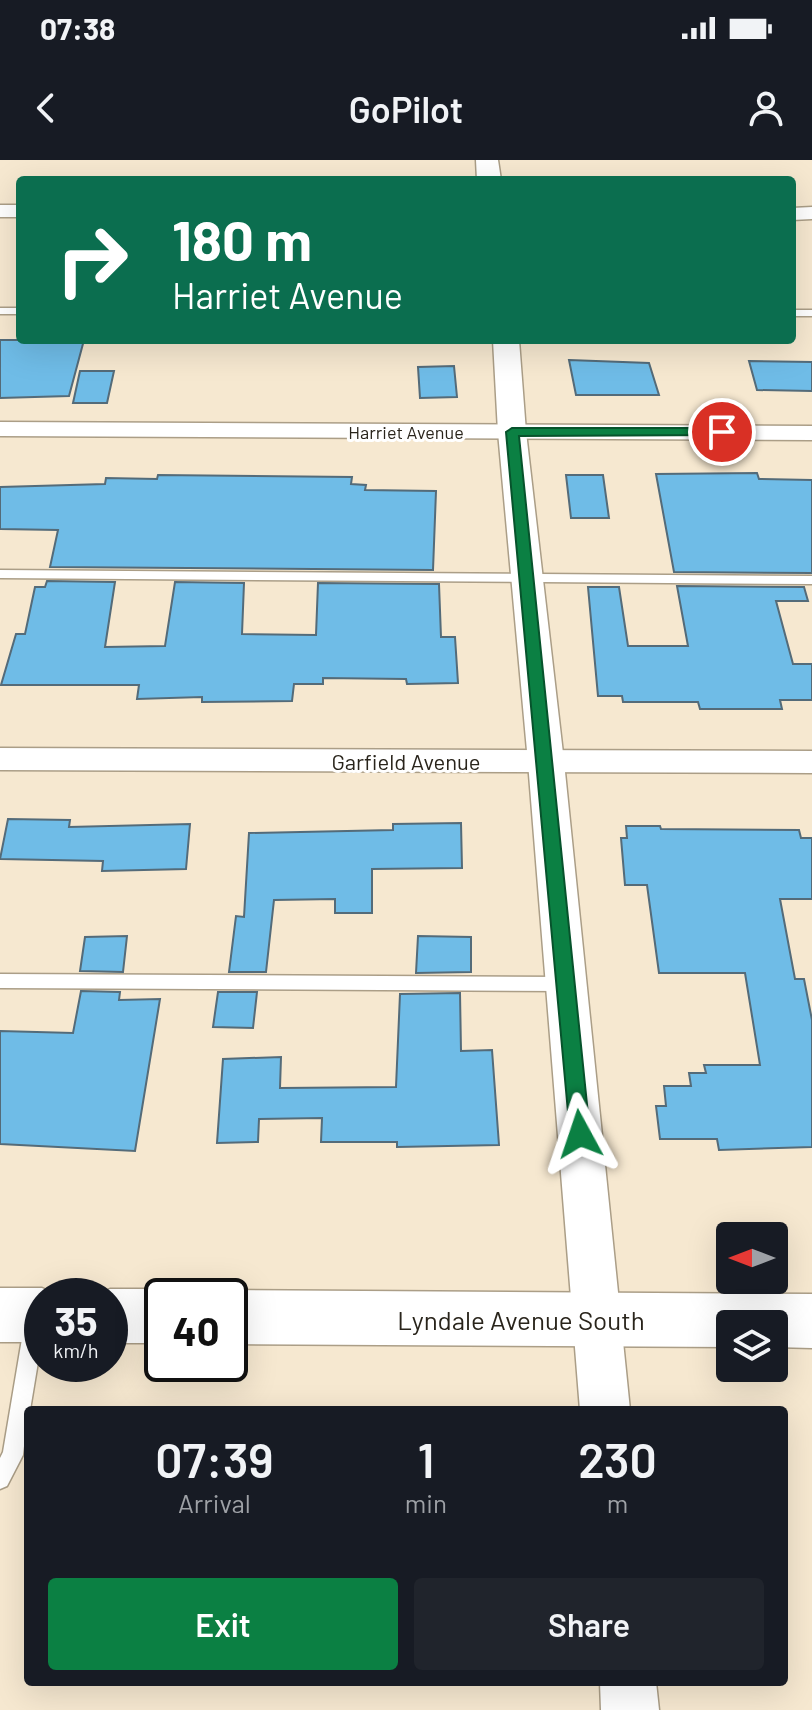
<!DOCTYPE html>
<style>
:root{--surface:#171b24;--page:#20242c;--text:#f1f3f6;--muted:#9ea1a6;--accent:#0b8043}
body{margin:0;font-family:Barlow,sans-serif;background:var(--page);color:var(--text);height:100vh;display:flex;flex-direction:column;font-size:30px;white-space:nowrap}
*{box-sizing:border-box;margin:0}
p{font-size:26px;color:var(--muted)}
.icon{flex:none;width:44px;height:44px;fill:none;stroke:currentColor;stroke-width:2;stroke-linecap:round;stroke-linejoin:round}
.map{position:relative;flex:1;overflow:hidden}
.side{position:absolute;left:24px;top:1246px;width:764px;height:280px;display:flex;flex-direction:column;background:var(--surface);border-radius:8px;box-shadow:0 8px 32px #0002}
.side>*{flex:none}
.hud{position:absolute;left:16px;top:16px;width:780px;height:168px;border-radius:8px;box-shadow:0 8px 32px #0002;background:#0b6e4f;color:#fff;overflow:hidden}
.needle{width:52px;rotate:270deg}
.controls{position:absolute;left:716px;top:1062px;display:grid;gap:16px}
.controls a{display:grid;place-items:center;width:72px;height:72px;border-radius:8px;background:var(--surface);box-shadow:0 8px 32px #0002;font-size:40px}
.speed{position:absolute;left:24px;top:1118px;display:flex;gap:16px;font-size:40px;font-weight:700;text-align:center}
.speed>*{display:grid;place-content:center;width:104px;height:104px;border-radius:50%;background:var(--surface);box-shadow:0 8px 32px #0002;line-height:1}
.speed small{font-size:20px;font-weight:400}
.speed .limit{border:4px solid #111;border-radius:12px;background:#fff;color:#111}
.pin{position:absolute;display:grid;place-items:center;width:68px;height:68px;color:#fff;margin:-34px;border:4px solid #fff;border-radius:50%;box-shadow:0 2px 8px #0007}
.me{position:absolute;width:88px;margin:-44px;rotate:355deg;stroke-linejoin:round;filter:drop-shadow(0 0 6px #0008)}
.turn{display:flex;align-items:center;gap:28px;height:168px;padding:0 24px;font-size:36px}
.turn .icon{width:104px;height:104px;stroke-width:2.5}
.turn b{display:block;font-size:56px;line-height:68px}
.eta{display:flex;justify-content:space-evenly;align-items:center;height:136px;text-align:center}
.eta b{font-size:48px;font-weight:600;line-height:56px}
.cta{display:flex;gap:16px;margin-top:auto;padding:16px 24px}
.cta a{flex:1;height:92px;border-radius:8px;background:var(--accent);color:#fff;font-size:32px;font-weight:600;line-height:92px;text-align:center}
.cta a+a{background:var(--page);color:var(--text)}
.status{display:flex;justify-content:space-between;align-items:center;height:56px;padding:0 40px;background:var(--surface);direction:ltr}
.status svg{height:22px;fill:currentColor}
header{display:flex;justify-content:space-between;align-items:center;height:104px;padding:0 24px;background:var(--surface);font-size:36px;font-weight:600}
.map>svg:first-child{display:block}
</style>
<div class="status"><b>07:38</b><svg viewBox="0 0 49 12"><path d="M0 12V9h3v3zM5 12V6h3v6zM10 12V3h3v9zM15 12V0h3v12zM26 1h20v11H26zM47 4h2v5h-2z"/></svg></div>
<header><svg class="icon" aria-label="back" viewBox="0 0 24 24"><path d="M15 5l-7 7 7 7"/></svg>GoPilot<svg class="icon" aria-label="person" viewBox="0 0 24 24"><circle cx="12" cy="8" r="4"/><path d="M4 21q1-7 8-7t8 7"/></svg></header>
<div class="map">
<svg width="812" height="1550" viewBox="0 0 812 1550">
<rect width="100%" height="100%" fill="#f6e8d0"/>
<path fill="#6fbce7" stroke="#546b79" stroke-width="2" d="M0,180H84L69,236L0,238Z
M569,200L649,203L659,235H576Z
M749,201L812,202V231L757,230Z
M454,206L457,237L420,238L418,207Z
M80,211H114L107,243H73Z
M757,313L759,319L812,320V413L674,412L656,314Z
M158,315L352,317L351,324L366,325L365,330L436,331L433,410L50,407L58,370L0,369V327L105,324L106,318L157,319Z
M566,315H603L609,358H571Z
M47,421L115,422L105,487L165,486L175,422L244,423L242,474L316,475L318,423L439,424L441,477H455L458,523L407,524L406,519L323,518V524H294L292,541L202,542V537L137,539L139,525H1L16,474H25L35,427H45Z
M677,426L804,427L808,441H776L793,504H812V540H780L782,549H700L698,542H623L622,536H598L588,427H619L628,486H688Z
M8,659L70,660L69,667L190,664L186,709L102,711L103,701L0,699Z
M461,663L462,708L372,709V753H335V739L274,740L266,812H229L236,756L244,757L249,673L393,670V664Z
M626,666H660L661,669L799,670L801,678H812V739H780L795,819H804L812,860V987L719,990L717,979H660L656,946H666L664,926H691L689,913H706L704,905H760L745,813H659L647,725H625L621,678H627Z
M127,776L123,812L80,811L85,777Z
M418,776L471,777V812L416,813Z
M81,831L120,832L119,840L160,839L135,991L0,984V871L73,873Z
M218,832H257L253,868L213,867Z
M460,833L461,891L492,890L499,985L397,987V982H321L322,958L259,959L258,982L217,983L223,899L281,897L280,928L396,927L400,834Z"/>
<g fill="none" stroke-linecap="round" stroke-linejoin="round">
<g stroke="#ab9e87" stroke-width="3">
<path id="service" d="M0,148H20V154H0Z
M792,150H812V156H792Z
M0,410L812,416V424L0,418Z
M0,814L566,817L572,819L574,824L572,829L566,831L0,828Z
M35,1151L42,1154V1178L30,1250H28L23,1295L7,1326L0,1329V1298L3,1292L25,1161L28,1154Z"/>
</g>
<g stroke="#ab9e87" stroke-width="3">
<path id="minor" d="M0,45H20V57H0Z
M812,47V59L792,60V48Z
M0,262L812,266V280L0,276Z
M0,588L812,591V613L0,610Z"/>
</g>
<g stroke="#ab9e87" stroke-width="3">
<path id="tertiary" d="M476,0H498L501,20H477Z
M493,180H519L526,272L564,602L630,1250H580L528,602L498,272Z
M600,1522H656L659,1550H601Z"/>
</g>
<g stroke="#ab9e87" stroke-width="3">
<path id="secondary" d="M0,1128H42L60,1136H42V1182H0Z
M110,1129H162L178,1136H162V1183H110V1136H94Z
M230,1130L812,1134V1188L774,1187V1164H730V1187L230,1184V1136H216Z"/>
</g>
<use href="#service" fill="#fff" fill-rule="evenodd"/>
<use href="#minor" fill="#fff" fill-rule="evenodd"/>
<use href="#tertiary" fill="#fff" fill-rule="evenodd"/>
<use href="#secondary" fill="#fff" fill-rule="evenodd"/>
</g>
<path fill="#0b8043" stroke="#07532c" stroke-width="2" d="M722,268L729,272L727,275L519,276L590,974L587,980L580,983L573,980L570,974L506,272L512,268Z"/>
<g text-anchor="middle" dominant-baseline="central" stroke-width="6" stroke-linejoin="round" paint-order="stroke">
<g font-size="18" fill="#29241b" stroke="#fff">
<text x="406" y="272">Harriet Avenue</text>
</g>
<g font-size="22" fill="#29241b" stroke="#fff">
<text x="406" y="601">Garfield Avenue</text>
</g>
<g font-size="26" fill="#29241b" stroke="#fff">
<text x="521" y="1159">Lyndale Avenue South</text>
</g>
</g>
</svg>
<div class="controls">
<a><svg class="needle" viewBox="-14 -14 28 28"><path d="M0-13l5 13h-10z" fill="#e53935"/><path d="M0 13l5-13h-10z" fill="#9ea1a6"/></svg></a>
<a><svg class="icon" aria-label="layers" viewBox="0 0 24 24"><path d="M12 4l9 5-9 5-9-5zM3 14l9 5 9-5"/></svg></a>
</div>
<div class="speed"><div>35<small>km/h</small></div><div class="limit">40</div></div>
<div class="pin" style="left:722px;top:272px;background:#d93025"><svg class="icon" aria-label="arrive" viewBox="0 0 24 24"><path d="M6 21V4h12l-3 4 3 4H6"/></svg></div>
<svg class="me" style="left:580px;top:974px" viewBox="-20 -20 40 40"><path d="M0-17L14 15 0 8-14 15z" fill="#0b8043" stroke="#fff" stroke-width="4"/></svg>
<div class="hud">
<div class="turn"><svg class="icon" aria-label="right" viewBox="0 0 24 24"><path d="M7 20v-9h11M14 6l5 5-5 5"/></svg><div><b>180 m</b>Harriet Avenue</div></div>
</div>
<section class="side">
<div class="eta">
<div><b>07:39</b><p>Arrival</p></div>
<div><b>1</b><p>min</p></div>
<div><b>230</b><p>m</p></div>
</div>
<div class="cta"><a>Exit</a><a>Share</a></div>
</section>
</div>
